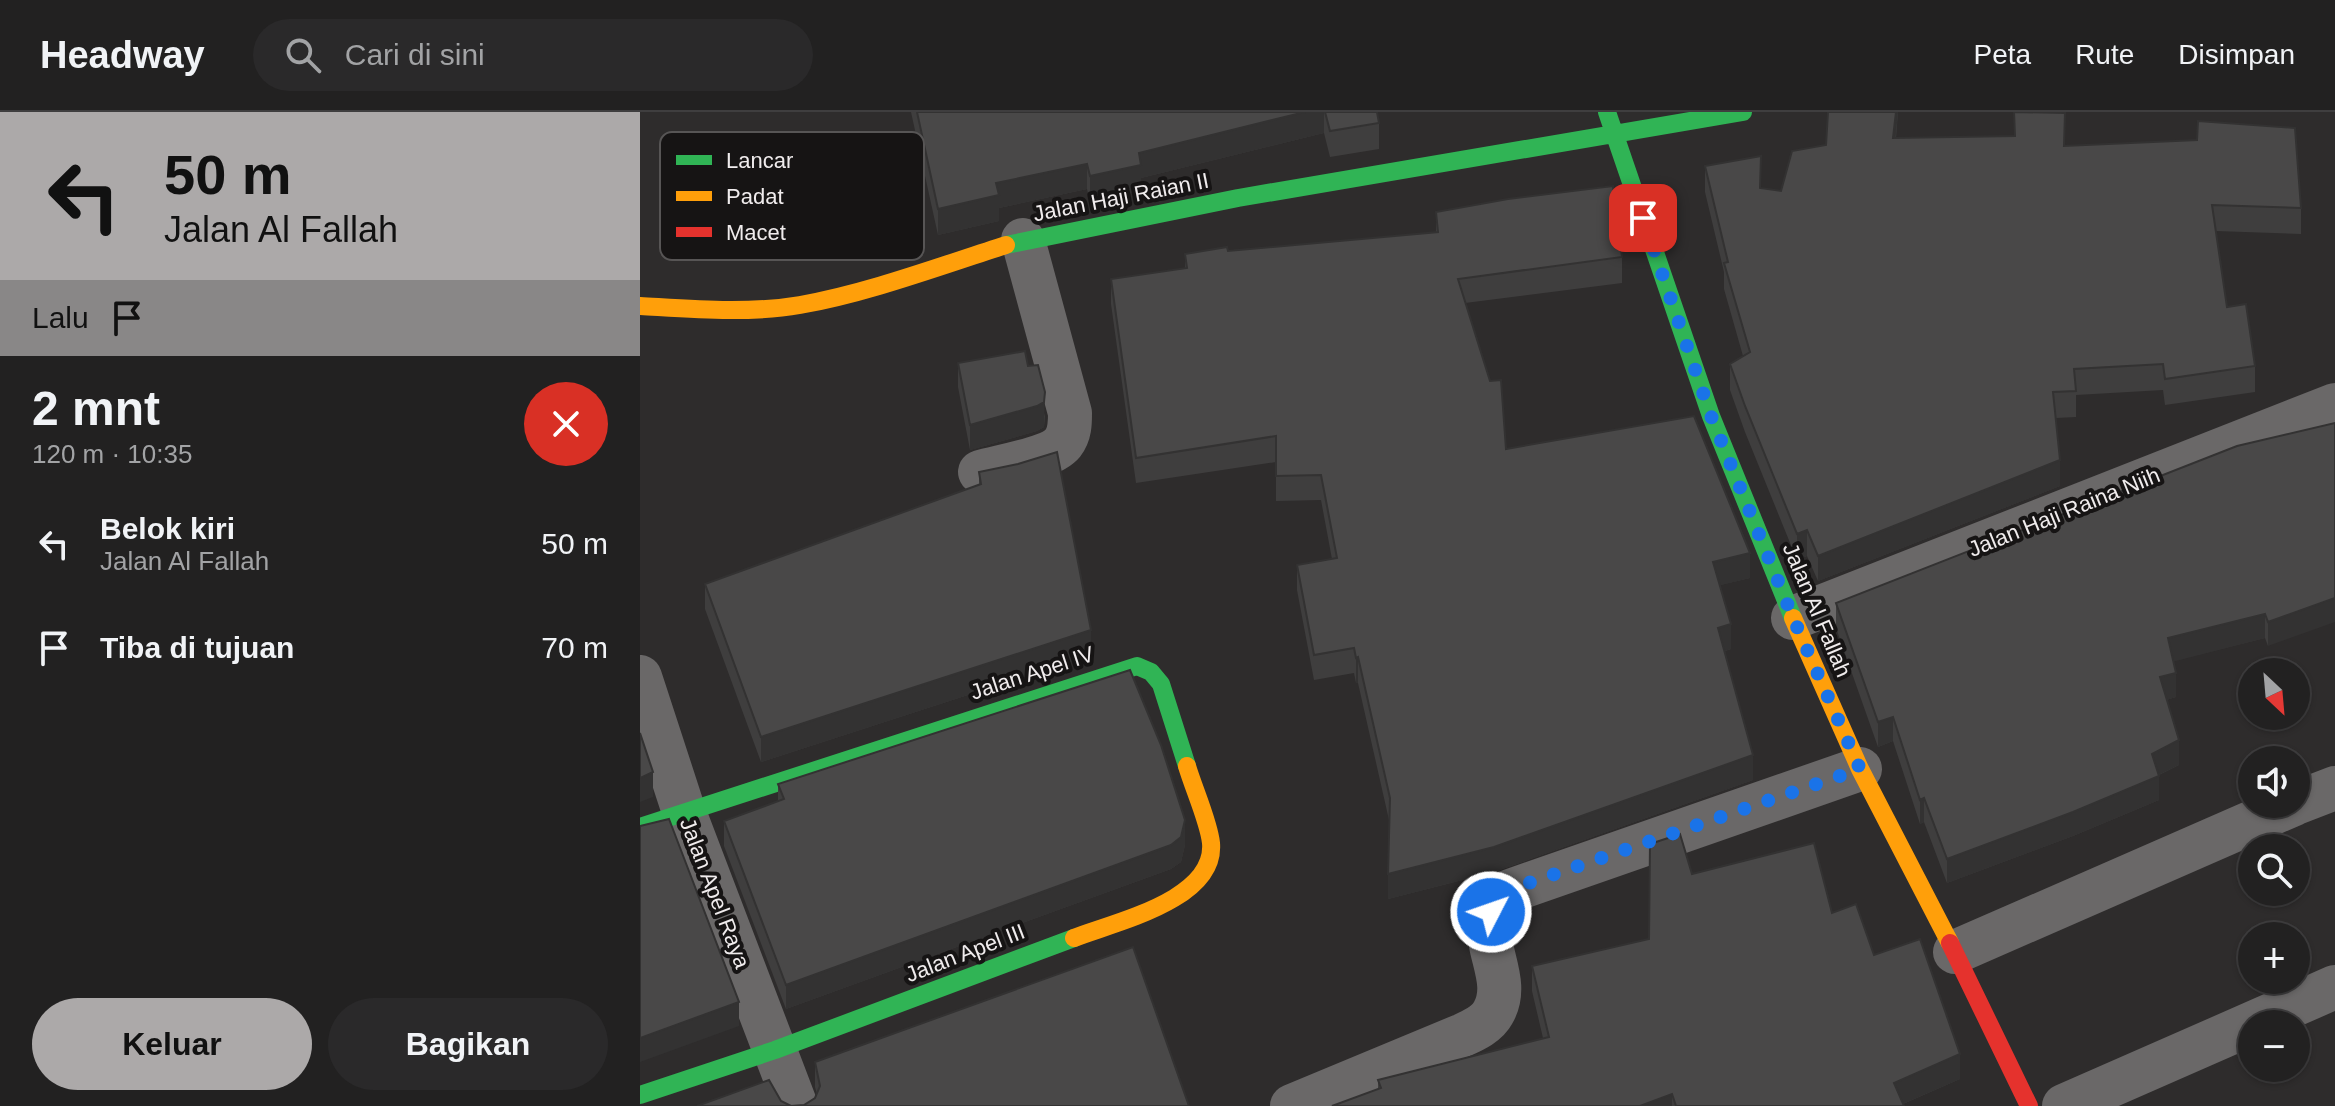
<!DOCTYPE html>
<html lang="id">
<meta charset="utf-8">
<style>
:root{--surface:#222121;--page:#2a292a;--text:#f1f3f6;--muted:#a2a3a5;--line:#3f3e3f;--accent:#aca9a9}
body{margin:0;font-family:Helvetica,sans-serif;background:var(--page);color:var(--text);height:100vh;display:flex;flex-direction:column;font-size:30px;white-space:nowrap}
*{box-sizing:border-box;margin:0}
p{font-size:26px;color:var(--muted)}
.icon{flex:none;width:44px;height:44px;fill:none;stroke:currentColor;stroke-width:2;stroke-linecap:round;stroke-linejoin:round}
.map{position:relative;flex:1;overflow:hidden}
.side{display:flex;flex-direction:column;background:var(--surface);width:640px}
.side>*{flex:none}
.guide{background:#aca9a9;color:#111;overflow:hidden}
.needle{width:52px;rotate:154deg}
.buttons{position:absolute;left:1598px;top:546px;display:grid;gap:16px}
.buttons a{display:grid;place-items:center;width:72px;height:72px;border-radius:50%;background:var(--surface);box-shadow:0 2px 6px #0004,0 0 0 2px var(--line);font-size:40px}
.pin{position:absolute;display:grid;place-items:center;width:68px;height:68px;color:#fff;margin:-34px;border-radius:16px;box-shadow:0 4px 12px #0006}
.me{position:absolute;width:88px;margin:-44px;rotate:49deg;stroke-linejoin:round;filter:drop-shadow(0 0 6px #0008)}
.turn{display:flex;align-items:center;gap:28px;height:168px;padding:0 32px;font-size:36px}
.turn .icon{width:104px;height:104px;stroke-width:2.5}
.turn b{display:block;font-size:56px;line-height:68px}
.then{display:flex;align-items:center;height:76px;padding:0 32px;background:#0003;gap:16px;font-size:30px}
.round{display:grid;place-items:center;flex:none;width:84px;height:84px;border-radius:42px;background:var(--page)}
.head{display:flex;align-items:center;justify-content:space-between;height:136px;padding:0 32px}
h1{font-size:48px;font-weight:700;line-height:60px}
.primary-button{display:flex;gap:16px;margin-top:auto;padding:16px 32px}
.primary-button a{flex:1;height:92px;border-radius:48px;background:var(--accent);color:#111;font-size:32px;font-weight:700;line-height:92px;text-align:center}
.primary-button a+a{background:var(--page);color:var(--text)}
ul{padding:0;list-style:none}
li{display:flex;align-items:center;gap:24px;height:104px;padding:0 32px}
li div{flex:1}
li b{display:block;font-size:30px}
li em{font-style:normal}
header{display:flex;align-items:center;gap:48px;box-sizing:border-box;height:112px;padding:0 40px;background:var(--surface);border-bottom:2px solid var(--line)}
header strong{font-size:38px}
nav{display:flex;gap:44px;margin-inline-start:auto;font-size:28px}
.search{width:560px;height:72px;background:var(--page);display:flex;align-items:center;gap:20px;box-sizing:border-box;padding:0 28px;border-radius:44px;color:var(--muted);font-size:30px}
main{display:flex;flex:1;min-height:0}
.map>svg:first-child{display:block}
</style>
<header>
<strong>Headway</strong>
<div class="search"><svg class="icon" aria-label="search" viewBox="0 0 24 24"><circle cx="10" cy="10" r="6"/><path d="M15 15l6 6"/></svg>Cari di sini</div>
<nav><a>Peta</a><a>Rute</a><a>Disimpan</a></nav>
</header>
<main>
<section class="side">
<div class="guide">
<div class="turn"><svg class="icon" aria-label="left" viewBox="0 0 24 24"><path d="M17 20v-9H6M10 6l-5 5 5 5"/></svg><div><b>50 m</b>Jalan Al Fallah</div></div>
<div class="then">Lalu<svg class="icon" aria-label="arrive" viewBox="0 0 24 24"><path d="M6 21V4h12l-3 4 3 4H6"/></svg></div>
</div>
<div class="head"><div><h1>2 mnt</h1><p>120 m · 10:35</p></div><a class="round" style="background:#d93025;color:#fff"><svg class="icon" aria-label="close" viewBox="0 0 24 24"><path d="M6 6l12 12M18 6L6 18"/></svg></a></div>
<ul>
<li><svg class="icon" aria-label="left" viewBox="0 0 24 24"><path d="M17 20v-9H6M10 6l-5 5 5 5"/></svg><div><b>Belok kiri</b><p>Jalan Al Fallah</p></div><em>50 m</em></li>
<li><svg class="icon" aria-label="arrive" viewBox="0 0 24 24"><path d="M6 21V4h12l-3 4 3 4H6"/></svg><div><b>Tiba di tujuan</b></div><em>70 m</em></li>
</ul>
<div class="primary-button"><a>Keluar</a><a>Bagikan</a></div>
</section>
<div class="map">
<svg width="1695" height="994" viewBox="0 0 1695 994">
<rect width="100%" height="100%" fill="#2e2c2c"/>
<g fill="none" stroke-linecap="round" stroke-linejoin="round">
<path stroke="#6a6868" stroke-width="44" d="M340,360C360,354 410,347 423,331C430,322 430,311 430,301L383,128
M1153,506L1695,293
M0,565L44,700L156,994
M1656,691L1695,676
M1315,840L1654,692
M652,994L823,923C834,918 847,912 853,901C877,860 821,816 870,779L1220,657
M1424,994L1695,875"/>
<path stroke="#30b455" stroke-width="18" d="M967,0L1071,304L1153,506
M366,133L598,86L1103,0
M0,715L497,554L511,560L521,572L547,654
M0,983L135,938L434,826"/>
<path stroke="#ff9f0a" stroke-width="18" d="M0,194C52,197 107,202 160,193C228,181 300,154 366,133
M1153,506L1220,657L1310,831
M434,826C475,810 576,788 571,731C569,710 553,675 547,654"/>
<path stroke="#e5322d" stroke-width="18" d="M1310,831L1389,994"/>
</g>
<path fill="#3f3e3e" d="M271,0H737L739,11V37L690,45L684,21L501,66V79L450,90L447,77L359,96V109L298,123Z
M1188,0H1258L1256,26L1374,24V0L1425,34L1661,96V122L1576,119L1587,195L1615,254V280L1525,293L1523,278L1436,283V305L1416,306L1420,374L1178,469L1167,444L1157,448L1105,320L1090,278V252L1103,244L1084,177V160L1065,80V54L1121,76L1141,79L1186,33Z
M796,100L982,145V171L825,191L866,337L1110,466L1080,473L1091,537L1085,539L1113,668L854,760L748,787L749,708L718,571H716L714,561L674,568L657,478V453L692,447L681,388L636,389V350L496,371L471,192V167L545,157V142L796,121Z
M318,251L388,254L405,304L404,315L397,319L330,338L318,275Z
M1695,311L1628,534L1625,526L1533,549L1536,585L1526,588L1539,653L1519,663V688L1433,724L1307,771L1284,710L1280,712L1253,629L1238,635L1196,516V491Z
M339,360L451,543L121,650L65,497V472L339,373Z
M138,672L545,733L541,750L531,757L146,897L84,734V709L138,689Z
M1052,762L1192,801L1234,843L1320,967L1263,992L1264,994H692L738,977V968L903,926L892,879V854L1009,827Z
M175,950L549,994H57L141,989L151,994L164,993L175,986L177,982L175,975Z"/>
<path fill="#333232" d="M665,0H684V21L501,66V79L450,90V64L499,41Z
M1256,0H1258L1253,52V26Z
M447,52V77L359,96V109L298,123V97L356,71Z
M405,280L404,315L397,319L330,338V313Z
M1420,348V374L1178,469V444Z
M1167,418V444L1157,448V422Z
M1110,441V466L1073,475V450Z
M1695,486V510L1628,534V510Z
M1625,502V526L1528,551V526Z
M1091,512V537L1078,541V516Z
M451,518V543L121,650V625Z
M718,545V571H716V546Z
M1536,561V585L1520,590V565Z
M1253,605V629L1238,635V610Z
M1539,628V653L1512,666V642Z
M1113,643V668L854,760L748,787V762Z
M13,660V685L0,690V666Z
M1519,664V688L1433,724L1307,771V747Z
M1284,686V710L1280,712V688Z
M545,708V733L541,750L531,757L146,897V873Z
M99,890V914L0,950V926Z
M1320,942V967L1258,994L1254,971Z
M1032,982V994H1000Z"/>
<path fill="#494848" stroke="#333232" stroke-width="2" d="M277,0H665L499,41L501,53L450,64L447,52L356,71L359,83L298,97Z
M685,0H737L739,11L690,19Z
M1188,0H1256L1253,26L1375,24L1374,0L1425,1L1424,34L1557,28L1558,9L1655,16L1661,96L1572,93L1587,195L1606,192L1615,254L1525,267L1523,252L1434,257L1436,279L1413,280L1420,348L1178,444L1167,418L1157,422L1105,294L1090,252L1110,240L1084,151L1088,150L1065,54L1121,44L1120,76L1141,79L1152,39L1186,33Z
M973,74L982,145L818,167L850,269L861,268L866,337L1054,304L1110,441L1073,450L1091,512L1078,516L1113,643L854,735L748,762L750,686L718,545L716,546L714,536L674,543L657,453L697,446L681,363L636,364V324L496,346L471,167L547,156L545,142L587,135L588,139L798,120L796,100L868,87Z
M385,239L388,254L398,253L405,280L404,290L397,294L330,313L318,251Z
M1695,311V486L1628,510L1625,502L1528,526L1536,561L1520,565L1539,628L1512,642L1519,664L1433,700L1307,747L1284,686L1280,688L1253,605L1238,610L1196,491L1597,334Z
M417,340L451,518L121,625L65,472L341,372L339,360L378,352Z
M490,558L521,633L545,708L541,725L531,733L146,873L84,709L144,687L138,672Z
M0,621L13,660L0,666Z
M29,707L99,890L0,926V714Z
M1040,722L1052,762L1174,731L1192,801L1216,792L1234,843L1280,827L1320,942L1254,971L1264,994H1036L1032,982L1000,994H692L741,976L738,968L909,925L892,854L1009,827L1010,732Z
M493,835L549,994H57L129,968L141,989L151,994L164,993L175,986L180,974L175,950Z"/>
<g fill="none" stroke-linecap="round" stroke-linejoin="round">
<path stroke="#1a73e8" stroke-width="14" stroke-dasharray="0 25.2" d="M851,800L858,788L883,773L1220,657L1153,506L1071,304L1003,106"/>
</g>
<g text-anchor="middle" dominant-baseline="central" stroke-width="8" stroke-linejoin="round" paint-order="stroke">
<g font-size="22" fill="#f0eced" stroke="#161414">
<text transform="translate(481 85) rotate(-11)">Jalan Haji Raian II</text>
<text transform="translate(1424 400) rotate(-22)">Jalan Haji Raina Niih</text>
<text transform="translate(1177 498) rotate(67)">Jalan Al Fallah</text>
<text transform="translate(392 561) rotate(-18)">Jalan Apel IV</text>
<text transform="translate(75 781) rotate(69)">Jalan Apel Raya</text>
<text transform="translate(325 841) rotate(-21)">Jalan Apel III</text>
</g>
</g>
<rect x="20" y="20" width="264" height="128" rx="12" fill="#161414" stroke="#575555" stroke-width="2"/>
<rect x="36" y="43" width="36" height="10" fill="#30b455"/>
<rect x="36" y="79" width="36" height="10" fill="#ff9f0a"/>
<rect x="36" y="115" width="36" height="10" fill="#e5322d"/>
<g font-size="22" fill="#f0eced">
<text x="86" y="56">Lancar</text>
<text x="86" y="92">Padat</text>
<text x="86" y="128">Macet</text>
</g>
</svg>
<div class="buttons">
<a><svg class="needle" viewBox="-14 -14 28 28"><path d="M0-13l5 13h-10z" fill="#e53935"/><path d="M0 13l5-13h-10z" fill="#a2a3a5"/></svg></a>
<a><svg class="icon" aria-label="sound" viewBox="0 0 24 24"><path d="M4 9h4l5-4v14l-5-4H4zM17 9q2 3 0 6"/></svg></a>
<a><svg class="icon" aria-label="search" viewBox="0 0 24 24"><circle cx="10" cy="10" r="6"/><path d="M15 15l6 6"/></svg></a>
<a>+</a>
<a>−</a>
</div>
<div class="pin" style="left:1003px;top:106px;background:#d93025"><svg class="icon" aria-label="arrive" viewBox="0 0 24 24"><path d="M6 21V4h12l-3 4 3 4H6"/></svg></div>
<svg class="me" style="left:851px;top:800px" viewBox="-20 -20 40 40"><circle r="17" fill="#1a73e8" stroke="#fff" stroke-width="3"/><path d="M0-11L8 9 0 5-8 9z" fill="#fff"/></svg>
</div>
</main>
